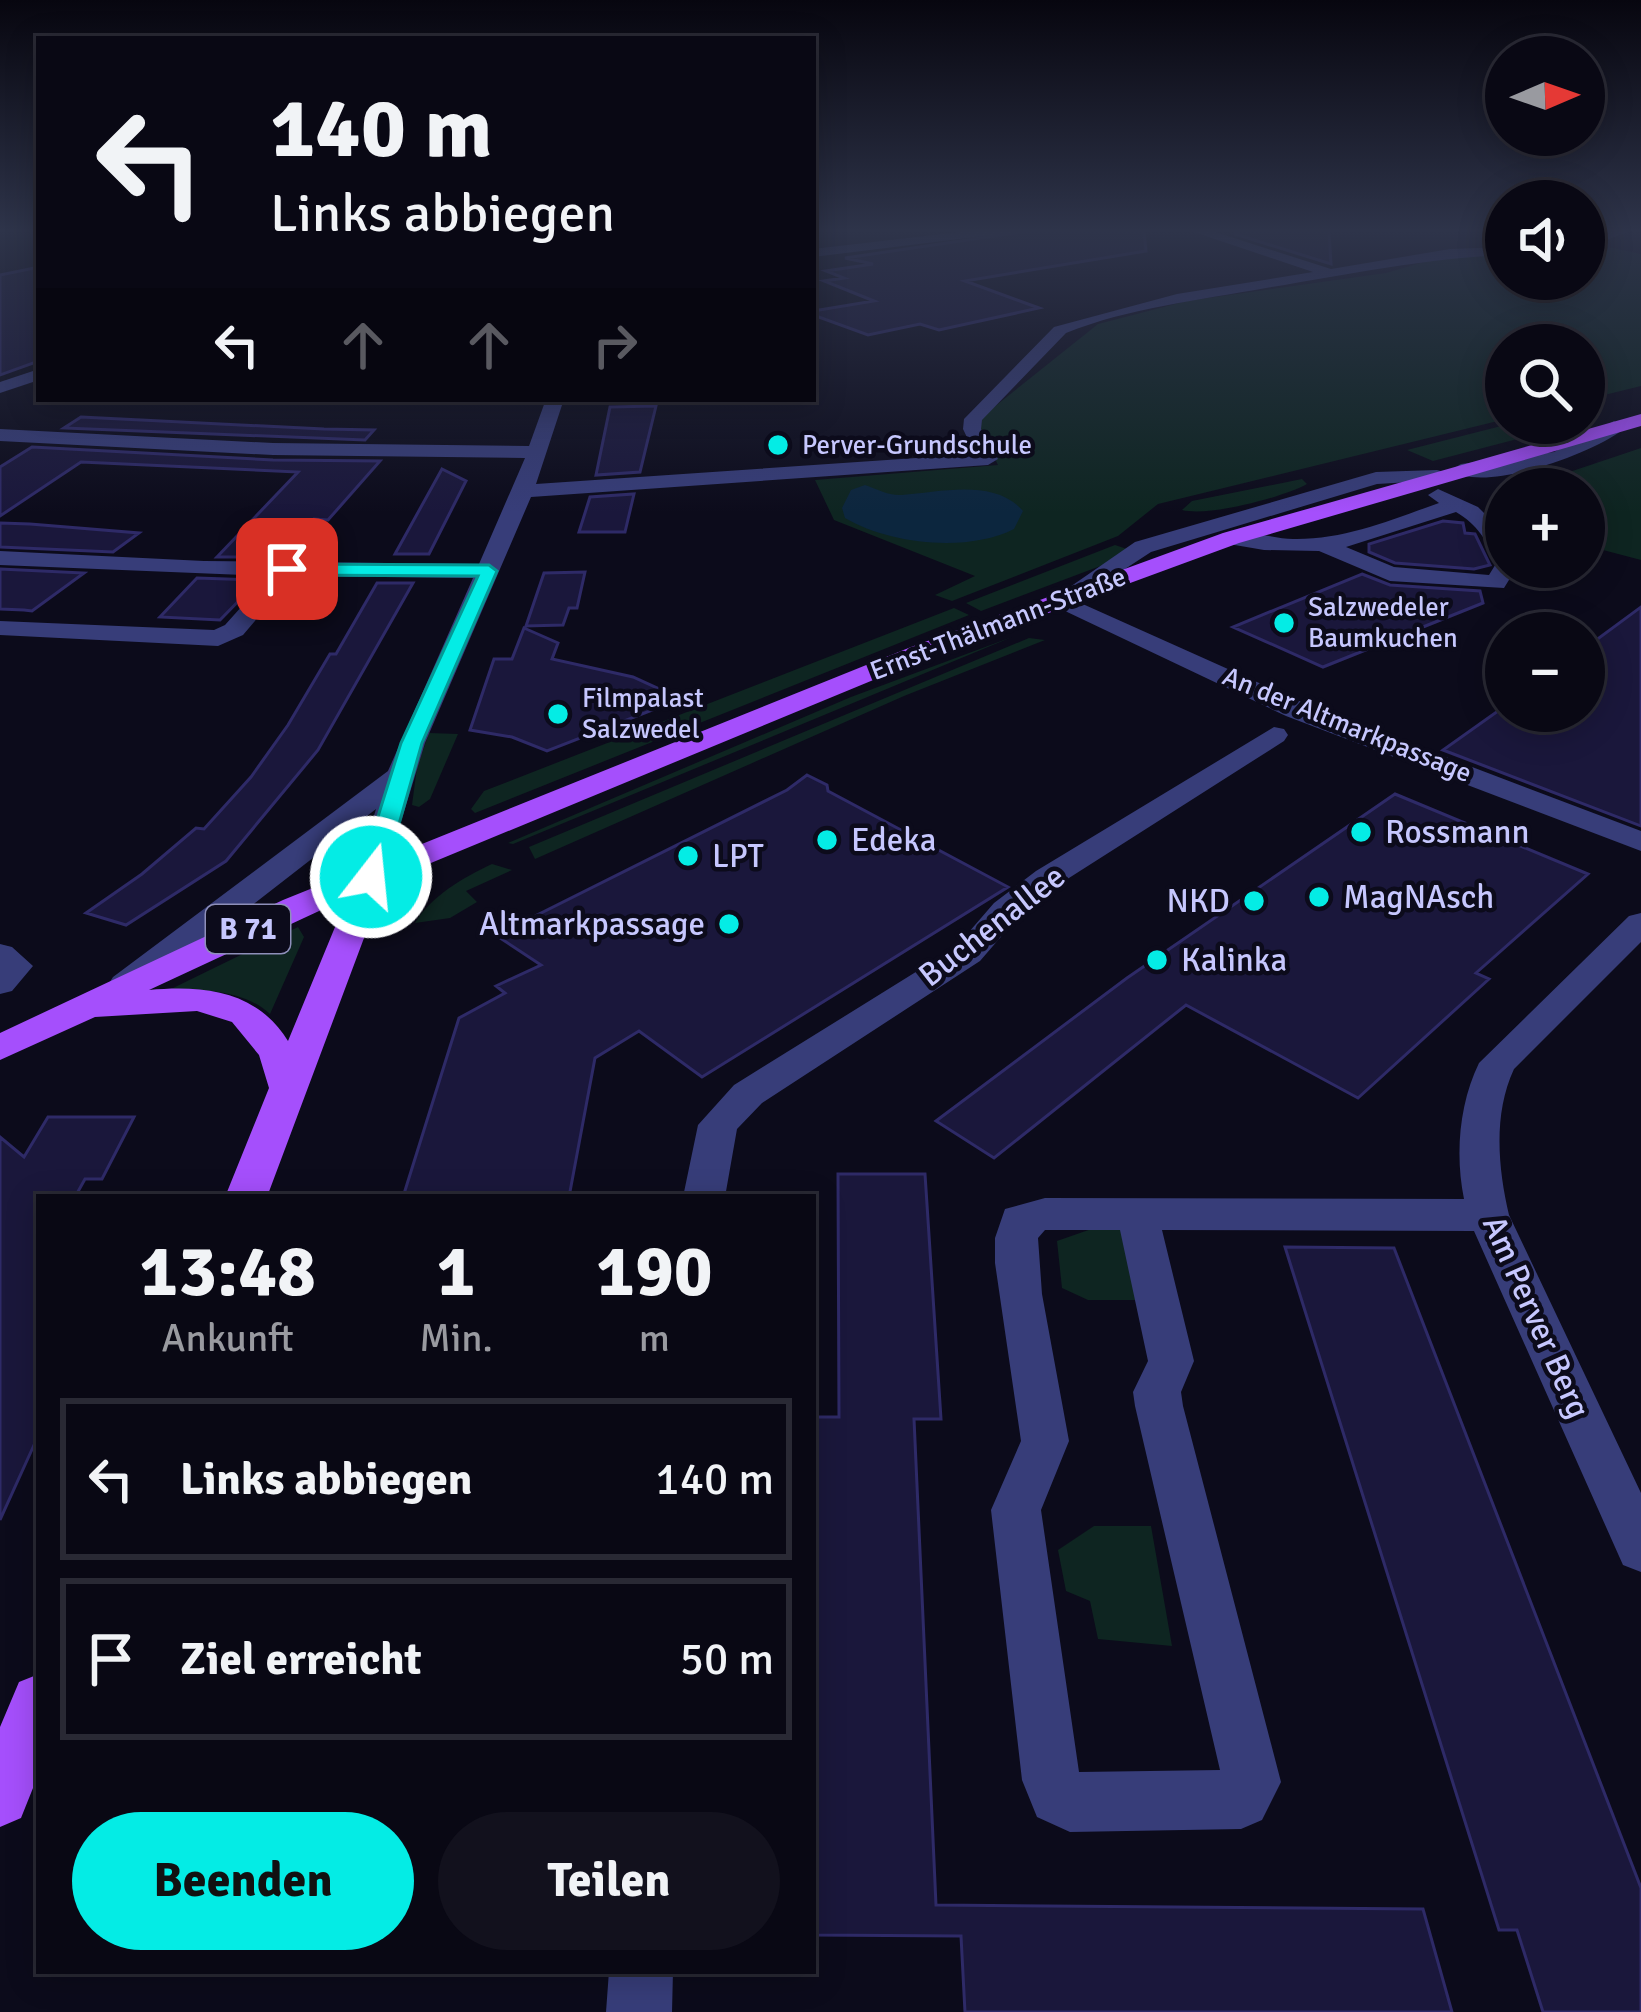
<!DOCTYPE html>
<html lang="de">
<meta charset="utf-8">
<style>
:root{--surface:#090814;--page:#12111d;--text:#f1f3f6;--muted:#999aa0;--line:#292934;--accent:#04ece5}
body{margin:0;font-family:Signika,sans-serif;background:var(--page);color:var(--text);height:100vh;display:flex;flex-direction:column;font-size:45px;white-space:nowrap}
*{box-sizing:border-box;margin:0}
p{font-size:39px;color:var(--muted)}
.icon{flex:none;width:66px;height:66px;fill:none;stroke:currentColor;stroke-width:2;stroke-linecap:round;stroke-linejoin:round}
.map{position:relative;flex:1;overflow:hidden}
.side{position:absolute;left:36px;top:1194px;width:780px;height:780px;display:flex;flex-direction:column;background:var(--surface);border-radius:0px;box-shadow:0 6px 30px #0003,0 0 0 3px var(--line)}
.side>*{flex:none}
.hud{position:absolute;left:36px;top:36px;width:780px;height:366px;border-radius:0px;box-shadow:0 6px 30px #0003,0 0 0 3px var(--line);background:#090814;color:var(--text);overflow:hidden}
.needle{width:78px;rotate:88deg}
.tools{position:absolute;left:1485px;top:36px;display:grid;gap:24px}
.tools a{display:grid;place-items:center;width:120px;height:120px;border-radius:50%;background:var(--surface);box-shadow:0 6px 30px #0003,0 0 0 3px var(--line);font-size:60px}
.pin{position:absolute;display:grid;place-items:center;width:102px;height:102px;color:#fff;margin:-51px;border-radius:24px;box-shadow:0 6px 18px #0006}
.me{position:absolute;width:132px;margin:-66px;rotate:16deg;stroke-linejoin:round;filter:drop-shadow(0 0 9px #0008)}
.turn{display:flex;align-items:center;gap:42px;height:252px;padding:0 36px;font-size:54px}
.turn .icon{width:156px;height:156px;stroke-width:2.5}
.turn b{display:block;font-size:84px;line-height:102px}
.lanes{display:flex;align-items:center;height:114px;padding:0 36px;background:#0003;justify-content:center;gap:60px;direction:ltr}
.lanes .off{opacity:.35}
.eta{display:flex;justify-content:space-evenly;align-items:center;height:204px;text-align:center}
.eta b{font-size:72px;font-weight:700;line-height:84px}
.action{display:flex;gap:24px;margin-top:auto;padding:24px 36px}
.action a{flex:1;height:138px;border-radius:72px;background:var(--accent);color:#111;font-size:48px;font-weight:700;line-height:138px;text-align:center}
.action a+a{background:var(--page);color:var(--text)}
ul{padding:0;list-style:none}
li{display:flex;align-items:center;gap:36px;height:162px;margin:0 24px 18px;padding:0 12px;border:6px solid var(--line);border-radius:0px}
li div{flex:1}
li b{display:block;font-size:45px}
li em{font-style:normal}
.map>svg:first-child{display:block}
</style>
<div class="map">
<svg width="1641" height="2012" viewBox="0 0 1641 2012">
<rect width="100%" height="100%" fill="#0c0b1b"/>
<path fill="#0e2521" d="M1590,243L1641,254V386L1584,400V345H1506V419L1158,504L1118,536L952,601L935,595L975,576L834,520L815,480L998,465L980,428L983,416L1098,324L1187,301L1386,273L1444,256L1506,253V279H1584V255Z
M1513,423H1578L1433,461L1407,450Z
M1641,448V560L1584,545V489L1522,488Z
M1302,479L1307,484C1284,497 1209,517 1182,510L1192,501Z
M1115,545L1127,549L1119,559L981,611L966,603Z
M954,608L969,615L475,813L471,809L484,791Z
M1012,637L513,844L508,843L851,697Z
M1029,638L1045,640L904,696L535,859L529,847Z
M429,733L458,734L430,799L419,807L412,805L417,767Z
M492,864L512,870L466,891L477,902L450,918L415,923C431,896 464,877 492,864Z
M298,927L304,937L270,1014C244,990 205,990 171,989Z
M1120,1225L1137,1300H1088L1062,1288L1057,1241L1100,1226Z
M1094,1526H1151L1172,1646L1098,1639L1090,1601L1066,1591L1058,1550Z"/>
<path fill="#0c263e" d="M865,485C877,489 889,496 902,495C940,492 995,478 1023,511L1014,529C967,553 889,544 845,518L842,508L851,490Z"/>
<path fill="#1a173b" stroke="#2e2a67" stroke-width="3" d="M1028,231H1144L1146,251L965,281L1039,308L939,330L920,324L868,335L813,315V311L874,301L824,281L844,278L826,271L873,264L845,258Z
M1236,231H1329L1331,264L1235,234Z
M39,267V361L0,375V275Z
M656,406L640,472L596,475L610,407Z
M81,417L324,429L374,430L365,440L64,428Z
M32,447L273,460L380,461L328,520L314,519L283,557H217L298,472L81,462L0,516V467Z
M442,469L466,481L429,554H395Z
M634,494L625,532H579L590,497Z
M1443,521L1463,523L1465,533L1475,534L1490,565L1474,569L1395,563L1369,552V544Z
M0,523L30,524L139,533L113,552L0,547Z
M0,569L84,573L32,611L24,610L0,609Z
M585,572L577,608H569L563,625L526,626L544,573Z
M1362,574L1390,585L1480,591L1483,603L1323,667L1233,627Z
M197,578L259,580L220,620L160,617Z
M377,583H413L318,750L226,861L126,925L86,913L142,874L196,828L204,829L251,777L288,725L330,654H336Z
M1641,607V826L1443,750L1498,711H1584V649Z
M524,628L558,643L552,659L633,677L681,699L547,751L512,737L470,730L494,659H512Z
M807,775L827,785L828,791L1008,887L702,1077L639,1031L595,1058L569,1197H403L459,1018L505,993L496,986L541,965L491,932L518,919H529L787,790Z
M1395,794L1588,874L1476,973L1489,979L1358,1098L1186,1005L994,1158L936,1121L1127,978Z
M48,1117H134L102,1179H85L75,1197H39V1434L0,1520V1137L24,1157Z
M838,1174H925L941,1419H914L936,1905L1423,1909L1452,2012H965L961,1936L813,1935V1433L814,1417H839Z
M1285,1247L1394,1248L1641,1888V2012H1543L1517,1930H1499Z"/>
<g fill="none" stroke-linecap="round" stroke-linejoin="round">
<path fill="#373d79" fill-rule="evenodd" d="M968,231H1024L813,257V249Z
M1191,231H1212L1331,269L1450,249L1506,247V255C1425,258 1346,275 1266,288C1200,300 1128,308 1066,333L982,420L981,429L998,459L988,465L531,497L425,743L382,884H360L355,877L376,809L139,993H113L108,985L113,977L388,771L473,578L293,576L243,635L218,646L0,635V621L214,630L225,625L269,576L0,565V551L204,561L479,564L525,458L273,455L0,441V429L273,443L529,446L546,399H564L536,484L975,454L963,429L964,419L1054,327L1177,294L1313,272Z
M1610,231H1631L1584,248V240Z
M39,369V380L0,393V382Z
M1614,421L1623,427L1621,431C1590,454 1483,494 1451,470L1461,464L1554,452Z
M1437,470L1444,472V480L1377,484L1151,552L1076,601L1306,704L1641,831V851L1286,716L1044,601L1047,596H1064L1067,589L1135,542L1376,472Z
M1438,489L1478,507L1506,535V567H1517L1504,588L1390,581L1319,551L1264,550L1223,543L1220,538C1236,525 1271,539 1293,539C1344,540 1391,520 1439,503L1428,495ZM1456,512C1478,525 1486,540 1497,562L1489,575L1394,567L1346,547Z
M1274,727L1284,729L1288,735L1284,741L1058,885L1018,917L980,961L762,1103L737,1129L725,1197H683L698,1125L734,1085L956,947L994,903L1036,871Z
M1641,913V942L1514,1069C1493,1114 1498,1168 1509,1215L1641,1493V1572L1623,1565L1474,1231L1162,1230L1194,1361L1181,1392L1183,1406L1281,1782L1262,1820L1241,1829L1070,1832L1037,1817L1022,1780L991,1510L1021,1441L995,1263V1238L1005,1209L1045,1198L1464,1199C1455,1155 1459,1104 1479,1063L1629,916ZM1045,1230H1120L1148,1361L1133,1392L1135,1406L1220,1770L1079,1772L1041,1510L1069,1441L1042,1294L1038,1238Z
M0,944L12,947L33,966L12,991L0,994Z
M609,1971H673L672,2012H606Z"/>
<path fill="#a54ffc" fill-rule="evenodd" d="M1641,414V426L1239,543L929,657L385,882L267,1197H225L269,1088L259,1055L232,1022L197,1011L95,1017L0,1060V1033L283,900L911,647L1223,533ZM347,898L288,1041C257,991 205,985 149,990Z
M39,1674V1773L21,1818L0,1827V1727L19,1682Z"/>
</g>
<linearGradient id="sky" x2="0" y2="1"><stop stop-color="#07060f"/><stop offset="0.45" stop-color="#2e344a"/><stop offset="1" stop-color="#2e344a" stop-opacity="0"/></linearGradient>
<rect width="1641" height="513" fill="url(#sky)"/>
<path fill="#04ece5" stroke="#039995" stroke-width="3" d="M489,565L497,571L422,743L384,877L380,882H363L359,877L401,743L478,576L287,575L279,569L287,564Z"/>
<g fill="#04ece5" stroke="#0c0b1b" stroke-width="4.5">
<circle cx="778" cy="445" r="12"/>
<circle cx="1284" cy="623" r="12"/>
<circle cx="558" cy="714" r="12"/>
<circle cx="1361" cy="832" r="12"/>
<circle cx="827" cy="840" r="12"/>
<circle cx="688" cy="856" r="12"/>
<circle cx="1319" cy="897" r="12"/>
<circle cx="1254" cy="901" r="12"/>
<circle cx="729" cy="924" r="12"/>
<circle cx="1157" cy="960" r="12"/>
</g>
<g text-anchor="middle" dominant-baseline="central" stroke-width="9" stroke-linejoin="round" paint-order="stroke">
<g font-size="27" fill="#c6c7fe" stroke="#0c0b1b" text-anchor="start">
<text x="802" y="445">Perver-Grundschule</text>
<text x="1308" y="607">Salzwedeler<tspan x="1308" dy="31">Baumkuchen</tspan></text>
<text x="582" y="698">Filmpalast<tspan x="582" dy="31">Salzwedel</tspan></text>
</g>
<g font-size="27" fill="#c6c7fe" stroke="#0c0b1b">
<text transform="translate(998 624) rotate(-21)">Ernst-Thälmann-Straße</text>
<text transform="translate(1347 725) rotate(22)">An der Altmarkpassage</text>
</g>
<rect fill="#0c0b1b" stroke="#8e8fba" stroke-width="3" x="206" y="905" width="84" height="48" rx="9"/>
<g font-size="30" font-weight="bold" fill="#c6c7fe">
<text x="248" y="929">B 71</text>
</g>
<g font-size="33" fill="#c6c7fe" stroke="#0c0b1b" text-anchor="start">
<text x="1385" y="832">Rossmann</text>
<text x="851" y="840">Edeka</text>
<text x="712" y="856">LPT</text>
<text x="1343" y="897">MagNAsch</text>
<text x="1230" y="901" text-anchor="end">NKD</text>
<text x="705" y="924" text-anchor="end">Altmarkpassage</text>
<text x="1181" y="960">Kalinka</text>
</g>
<g font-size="33" fill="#c6c7fe" stroke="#0c0b1b">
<text transform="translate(992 926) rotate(-38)">Buchenallee</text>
<text transform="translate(1536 1317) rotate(66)">Am Perver Berg</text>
</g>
</g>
</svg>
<div class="tools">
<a><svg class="needle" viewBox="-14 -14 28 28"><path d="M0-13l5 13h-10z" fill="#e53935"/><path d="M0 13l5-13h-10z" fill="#999aa0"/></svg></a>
<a><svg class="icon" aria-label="sound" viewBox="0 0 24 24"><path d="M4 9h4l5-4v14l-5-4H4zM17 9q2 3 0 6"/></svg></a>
<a><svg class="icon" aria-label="search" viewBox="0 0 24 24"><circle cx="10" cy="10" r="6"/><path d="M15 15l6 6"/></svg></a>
<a>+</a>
<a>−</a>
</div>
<div class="pin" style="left:287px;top:569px;background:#d93025"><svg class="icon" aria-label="arrive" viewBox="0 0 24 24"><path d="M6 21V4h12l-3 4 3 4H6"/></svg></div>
<svg class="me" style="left:371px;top:877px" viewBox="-20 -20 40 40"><circle r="17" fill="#04ece5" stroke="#fff" stroke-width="3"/><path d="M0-11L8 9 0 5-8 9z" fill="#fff"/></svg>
<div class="hud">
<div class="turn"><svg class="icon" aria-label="left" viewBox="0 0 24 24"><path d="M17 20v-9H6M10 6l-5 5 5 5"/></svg><div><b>140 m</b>Links abbiegen</div></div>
<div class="lanes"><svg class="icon" aria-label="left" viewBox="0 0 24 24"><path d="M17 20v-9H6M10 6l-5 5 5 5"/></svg><svg class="icon off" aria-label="ahead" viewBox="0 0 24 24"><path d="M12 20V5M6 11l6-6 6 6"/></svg><svg class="icon off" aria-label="ahead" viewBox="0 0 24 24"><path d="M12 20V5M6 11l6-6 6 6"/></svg><svg class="icon off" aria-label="right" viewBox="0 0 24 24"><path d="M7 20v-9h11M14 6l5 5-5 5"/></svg></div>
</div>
<section class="side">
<div class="eta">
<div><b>13:48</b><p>Ankunft</p></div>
<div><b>1</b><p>Min.</p></div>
<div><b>190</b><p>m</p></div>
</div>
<ul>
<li><svg class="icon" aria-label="left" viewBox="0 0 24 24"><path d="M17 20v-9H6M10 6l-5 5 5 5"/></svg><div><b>Links abbiegen</b></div><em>140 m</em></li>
<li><svg class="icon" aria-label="arrive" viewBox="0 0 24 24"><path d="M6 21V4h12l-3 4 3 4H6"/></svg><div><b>Ziel erreicht</b></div><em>50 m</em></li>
</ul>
<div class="action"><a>Beenden</a><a>Teilen</a></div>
</section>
</div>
